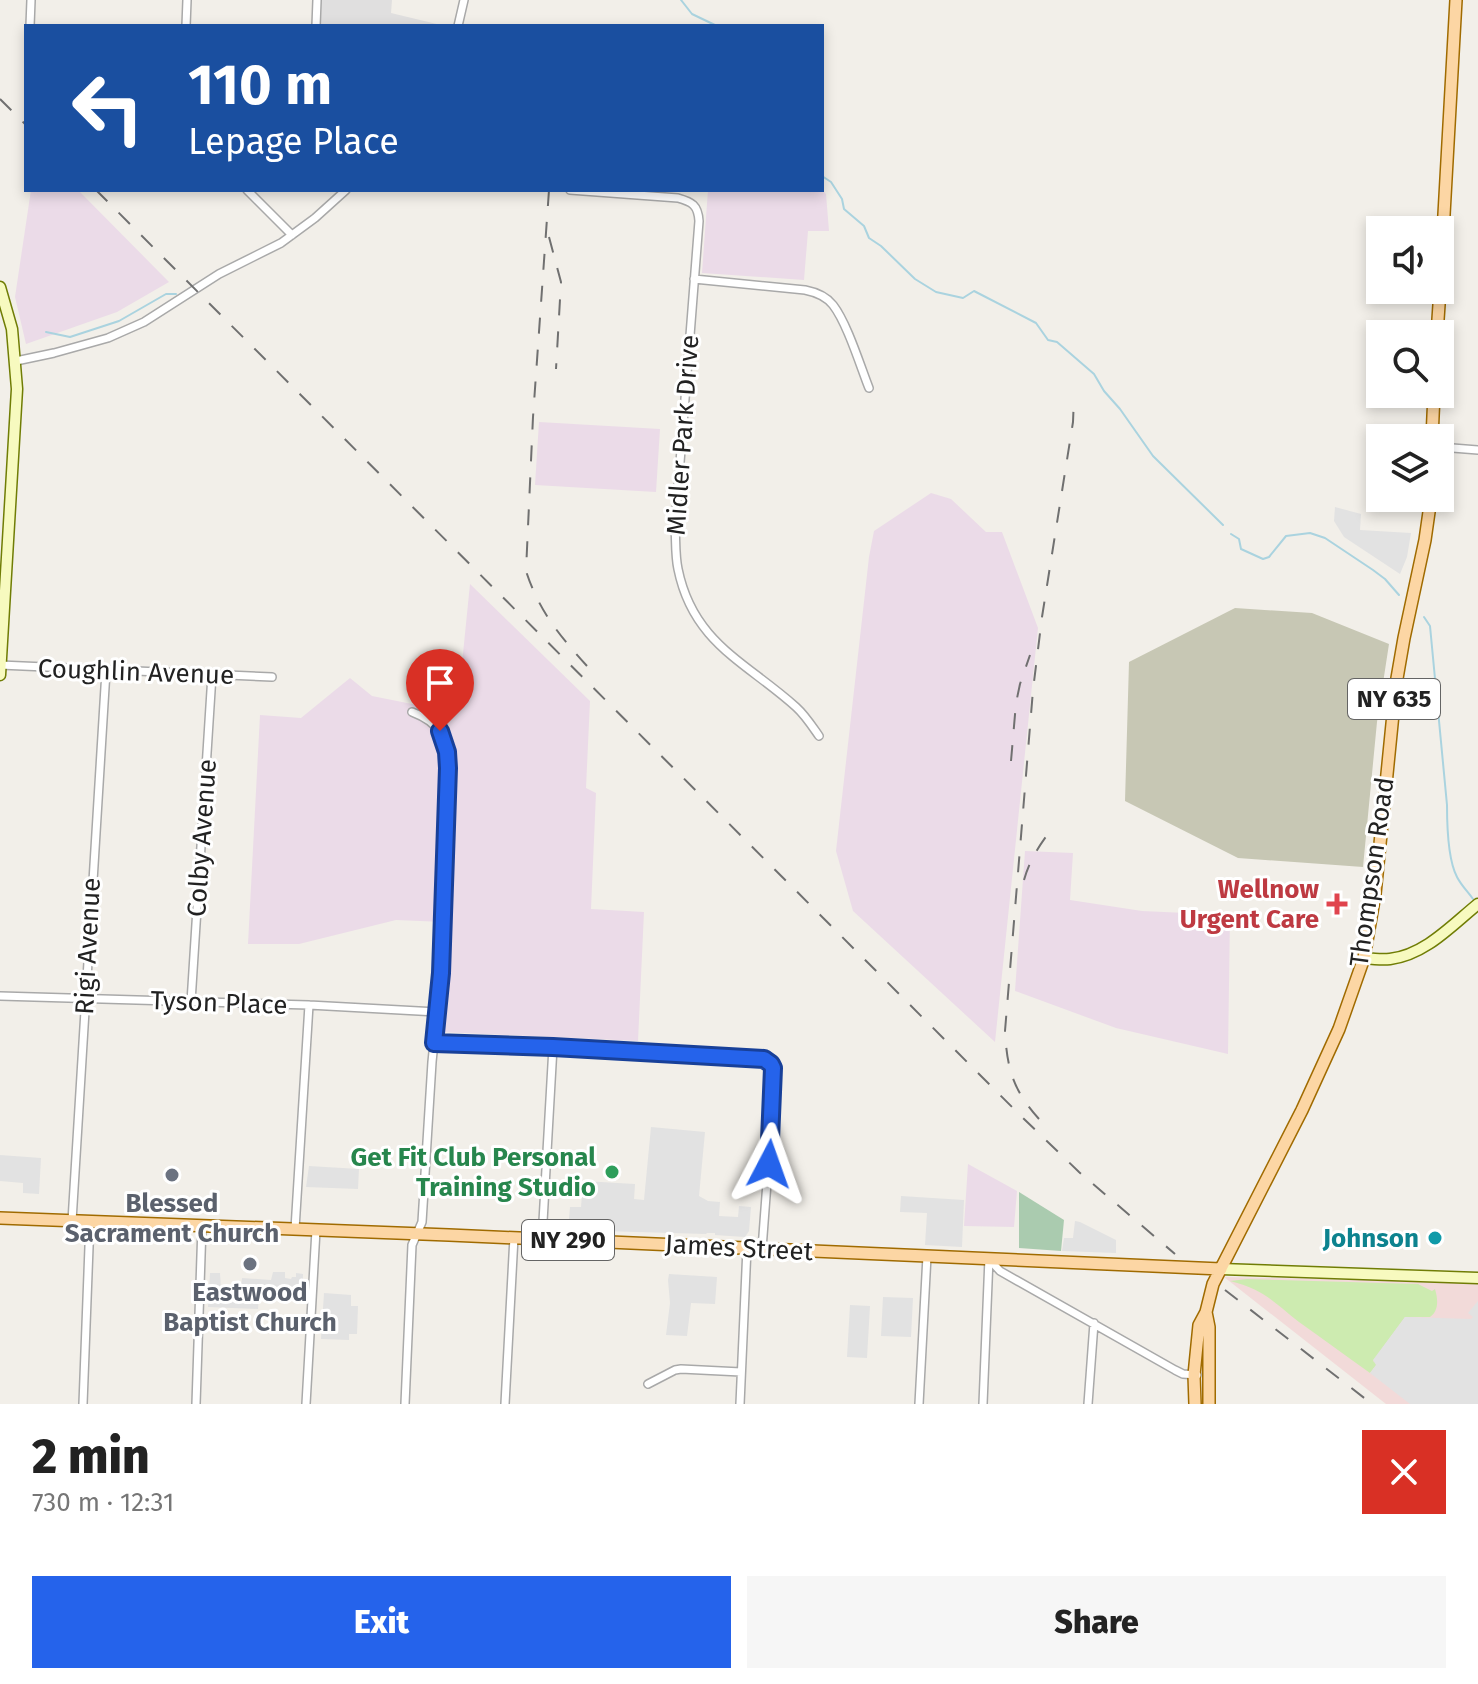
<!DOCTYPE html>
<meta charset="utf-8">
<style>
:root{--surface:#fff;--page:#f6f6f6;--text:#222;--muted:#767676;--accent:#2563eb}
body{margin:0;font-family:"Fira Sans",sans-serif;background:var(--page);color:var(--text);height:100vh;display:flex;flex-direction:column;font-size:30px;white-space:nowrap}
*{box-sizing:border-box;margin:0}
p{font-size:26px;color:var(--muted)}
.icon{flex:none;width:44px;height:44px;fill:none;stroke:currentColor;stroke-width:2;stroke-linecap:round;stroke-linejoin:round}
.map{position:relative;height:1404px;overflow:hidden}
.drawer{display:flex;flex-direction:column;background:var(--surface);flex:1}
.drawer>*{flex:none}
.guide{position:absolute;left:24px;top:24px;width:800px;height:168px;border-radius:0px;box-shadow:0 4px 12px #0003;background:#1a4fa0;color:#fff;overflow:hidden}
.buttons{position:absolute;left:1366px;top:216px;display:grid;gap:16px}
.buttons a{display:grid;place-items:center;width:88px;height:88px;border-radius:0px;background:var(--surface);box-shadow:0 4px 12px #0003;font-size:40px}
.pin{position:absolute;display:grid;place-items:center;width:68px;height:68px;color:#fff;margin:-82px -34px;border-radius:50% 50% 50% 0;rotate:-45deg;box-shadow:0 0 8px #0007}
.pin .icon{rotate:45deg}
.me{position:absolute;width:88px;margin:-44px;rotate:4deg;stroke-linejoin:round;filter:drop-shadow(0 0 6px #0008)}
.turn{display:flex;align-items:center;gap:28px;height:168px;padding:0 32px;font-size:36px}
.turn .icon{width:104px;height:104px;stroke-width:2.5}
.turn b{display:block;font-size:56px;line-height:68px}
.round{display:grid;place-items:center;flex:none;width:84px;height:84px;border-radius:0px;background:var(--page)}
.overview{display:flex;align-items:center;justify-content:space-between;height:136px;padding:0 32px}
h1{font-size:48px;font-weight:800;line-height:60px}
.cta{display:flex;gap:16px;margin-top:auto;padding:16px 32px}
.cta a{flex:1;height:92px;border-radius:0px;background:var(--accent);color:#fff;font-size:32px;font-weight:800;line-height:92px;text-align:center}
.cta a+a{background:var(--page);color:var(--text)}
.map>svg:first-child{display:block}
</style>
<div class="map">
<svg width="1478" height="1404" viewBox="0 0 1478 1404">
<rect width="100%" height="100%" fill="#f2efe9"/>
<path fill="#e0dfdf" d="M320,0H392L391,13L445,26H319Z"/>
<path fill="#f2dad9" d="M1224,1277L1478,1282V1404H1386Z"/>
<path fill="#ebdbe8" d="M31,190H78L169,282L117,312L26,344L15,297Z
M708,190H822L826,194L829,231H808L804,280L702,273Z
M539,422L660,429L656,492L535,485Z
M931,493L951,499L986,532H1002L1038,628L995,1042L853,911L836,851L869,557L874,531Z
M470,584L590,701L586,788L596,793L591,909L644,912L638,1041L440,1032L444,922L396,920L299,944H248L260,715L301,718L350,678L372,696L457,713Z
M1025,851L1073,853L1070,900L1142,911L1230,915L1228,1054L1116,1028L1015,991Z
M968,1164L1017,1191L1014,1227L964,1226Z"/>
<path fill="#c7c7b4" d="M1235,608L1312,613L1389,644L1377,722L1363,867L1238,858L1125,801L1129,662Z"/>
<path fill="#cdebb0" d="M1247,1279L1418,1284L1432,1291L1435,1289C1438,1299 1439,1311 1430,1317H1405L1373,1361L1377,1364L1370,1373C1346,1356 1323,1339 1299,1322C1272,1301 1265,1290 1230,1281Z"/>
<path fill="#aacbaf" d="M1019,1192L1064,1220L1061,1251L1019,1248Z"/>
<path fill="#e2e2e2" d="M1335,507L1361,514L1360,530L1411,533L1407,557L1400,574L1344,537L1334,521Z
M651,1127L705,1132L699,1196L708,1201L720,1202L719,1216L738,1217L739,1206L751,1207L749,1231L745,1237L715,1235V1233H707L706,1234L568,1230L570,1207H581L583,1181L635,1184L634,1199L644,1200Z
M0,1155L41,1158L39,1194L23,1193V1183L0,1181Z
M309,1166L359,1169L358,1189L306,1187Z
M901,1196L964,1200L962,1247L925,1245L927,1213L900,1212Z
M1075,1221L1080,1222L1116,1240V1253L1062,1251L1064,1238H1073Z
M273,1272H285V1278L291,1279L292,1277H296V1273L303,1274L302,1296L280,1295V1287H274L273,1295H259L258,1309L208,1307L210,1273H220L221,1289L238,1290L241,1286L242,1278L271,1280Z
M669,1274L717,1277L715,1304L691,1303L687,1336L666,1335L670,1303L668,1280Z
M324,1293L351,1295V1306H358L357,1334H349V1340L321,1339Z
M883,1297L913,1298L911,1337L881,1336Z
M1478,1301V1404H1410L1370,1373L1376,1365L1373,1360L1405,1317L1471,1319L1473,1317L1468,1313Z
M850,1305L870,1306L867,1358L847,1357Z"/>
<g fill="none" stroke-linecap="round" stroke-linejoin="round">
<path stroke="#aad3df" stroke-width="2" d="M681,0L692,14L717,26
M822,176L831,182L842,199L844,209L864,226L869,238L881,246L915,279L936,292L963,298L974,291L1036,323L1048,340L1057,342L1094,374L1104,391L1120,409L1153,456L1223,525
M46,332L70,337L119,321L166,294H176
M1231,534L1239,539L1241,549L1263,559L1269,557L1286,536L1310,533L1325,538L1373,570L1385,579L1399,595
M1424,617L1430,626L1447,805C1447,825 1448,860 1457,877C1461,885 1468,892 1473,899"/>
<g stroke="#a9a9a9" stroke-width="10">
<path id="street" d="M30,26L31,0
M186,26L187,0
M316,26L317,0
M458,26L464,0
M247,190L292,235
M570,190L678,198C692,202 698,205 699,221L675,526C676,540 675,555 678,569C693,643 746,662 796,707C805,715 812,726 819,736
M694,279L805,290C815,292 826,296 833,305C847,323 860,365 869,388
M16,361L54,353L108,338L144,322L219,274L281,243L315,218L346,190
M1440,447L1478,450
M0,665L272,677
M0,996L309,1005L437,1012
M191,1002L212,675
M434,1043L753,1057L764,1059L771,1064L773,1068V1103L762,1249
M72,1221L106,671
M295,1229L309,1005
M542,1239L553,1047
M990,1260L1000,1271L1175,1370L1183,1374L1197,1375
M648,1384L675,1370L681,1369L741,1372
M83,1404L90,1221
M196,1404L202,1226
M306,1404L316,1230
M405,1404L412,1245L422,1222L432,1062L441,973L448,768C447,738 441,723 412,712
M505,1404L514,1237
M740,1404L747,1248
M919,1404L927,1256
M983,1404L989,1258
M1088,1404L1094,1323"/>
</g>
<g stroke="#707d05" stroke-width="13">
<path id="secondary" d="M0,287L12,329L17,389L0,675
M1364,958C1373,959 1382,960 1390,959C1425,955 1452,925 1478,904
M1221,1269L1478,1278"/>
</g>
<g stroke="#a06b00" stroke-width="14">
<path id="primary" d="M1440,286L1456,0
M1437,334L1440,290
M1432,438L1434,394
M0,1218L449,1235L1221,1269
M1206,1312L1209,1327V1404
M1195,1404L1194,1375L1199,1325L1206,1312L1213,1284L1302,1110L1339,1029L1364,958L1375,894L1396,684L1404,638L1425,540L1431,498"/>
</g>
<use href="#street" stroke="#fff" stroke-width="7"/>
<use href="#secondary" stroke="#f7fabf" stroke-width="10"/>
<use href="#primary" stroke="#fcd6a4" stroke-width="11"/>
<path stroke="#707070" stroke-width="2" stroke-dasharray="16 16" stroke-linecap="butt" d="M0,99L26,125
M96,190L1023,1118L1079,1172L1175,1254
M549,190L533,417L526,571C539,611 559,635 587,666
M549,237L561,282L556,369
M1011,761L1016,703L1020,684L1030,655
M1024,880C1030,859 1040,844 1054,826
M1039,1119C1013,1090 1007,1069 1005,1031L1033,690L1042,617L1073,422L1074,397
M1225,1290L1372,1404"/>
</g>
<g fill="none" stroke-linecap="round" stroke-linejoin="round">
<g stroke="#184099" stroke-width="20">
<path id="route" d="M440,731L447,752L448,768L441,973L434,1043L553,1047L764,1059L771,1064L773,1068L769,1164"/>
</g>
<use href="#route" stroke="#2563eb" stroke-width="14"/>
</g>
<path fill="#e0444e" stroke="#fff" stroke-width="3" d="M1333 892h8v8h8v8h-8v8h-8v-8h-8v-8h8z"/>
<circle fill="#2e9e5b" stroke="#fff" stroke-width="3" cx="612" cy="1172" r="8"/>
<g fill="#6b7280" stroke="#fff" stroke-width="3">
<circle cx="172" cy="1175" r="8"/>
<circle cx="250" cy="1264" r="8"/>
</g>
<circle fill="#0f9aa8" stroke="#fff" stroke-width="3" cx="1435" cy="1238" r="8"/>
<g text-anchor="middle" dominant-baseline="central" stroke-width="6" stroke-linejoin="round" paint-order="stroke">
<g fill="#fff" stroke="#646464" stroke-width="2">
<rect x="1348" y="679" width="92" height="40" rx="6"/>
<rect x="522" y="1220" width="92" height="40" rx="6"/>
</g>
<g font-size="24" font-weight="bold" fill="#222">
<text x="1394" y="699">NY 635</text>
<text x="568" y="1240">NY 290</text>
</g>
<g font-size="26" fill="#222" stroke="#fff">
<text transform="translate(683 435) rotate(-86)">Midler Park Drive</text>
<text transform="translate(136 672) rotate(2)">Coughlin Avenue</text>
<text transform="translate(202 838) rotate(-86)">Colby Avenue</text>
<text transform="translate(1372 872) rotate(-82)">Thompson Road</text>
<text transform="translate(88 946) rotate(-87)">Rigi Avenue</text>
<text transform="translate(219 1003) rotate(2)">Tyson Place</text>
<text transform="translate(739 1248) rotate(3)">James Street</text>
</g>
<g font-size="26" font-weight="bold" fill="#be3a42" stroke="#fff" text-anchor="end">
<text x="1319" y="889">Wellnow<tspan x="1319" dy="30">Urgent Care</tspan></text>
</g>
<g font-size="26" font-weight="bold" fill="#27864d" stroke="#fff" text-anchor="end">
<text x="596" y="1157">Get Fit Club Personal<tspan x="596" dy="30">Training Studio</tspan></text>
</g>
<g font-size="26" font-weight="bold" fill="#5b616d" stroke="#fff">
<text x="172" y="1203">Blessed<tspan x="172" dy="30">Sacrament Church</tspan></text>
<text x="250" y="1292">Eastwood<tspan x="250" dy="30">Baptist Church</tspan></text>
</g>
<g font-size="26" font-weight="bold" fill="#0d838f" stroke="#fff" text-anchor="end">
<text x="1419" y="1238">Johnson</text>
</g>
</g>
</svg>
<div class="buttons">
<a><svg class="icon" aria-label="sound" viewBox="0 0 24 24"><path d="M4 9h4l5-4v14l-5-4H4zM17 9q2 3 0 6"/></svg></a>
<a><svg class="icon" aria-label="search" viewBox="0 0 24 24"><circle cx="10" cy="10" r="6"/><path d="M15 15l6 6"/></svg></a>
<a><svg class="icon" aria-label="layers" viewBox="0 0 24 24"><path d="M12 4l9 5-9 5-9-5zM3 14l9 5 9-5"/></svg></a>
</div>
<div class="pin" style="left:440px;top:731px;background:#d93025"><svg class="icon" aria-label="arrive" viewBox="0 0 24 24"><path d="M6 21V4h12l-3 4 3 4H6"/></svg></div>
<svg class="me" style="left:769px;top:1164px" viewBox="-20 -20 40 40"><path d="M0-17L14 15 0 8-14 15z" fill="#2563eb" stroke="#fff" stroke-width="4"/></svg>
<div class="guide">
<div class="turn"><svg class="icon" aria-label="left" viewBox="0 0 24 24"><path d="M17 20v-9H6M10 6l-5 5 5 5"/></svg><div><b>110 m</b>Lepage Place</div></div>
</div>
</div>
<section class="drawer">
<div class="overview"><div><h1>2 min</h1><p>730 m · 12:31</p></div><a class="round" style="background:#d93025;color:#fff"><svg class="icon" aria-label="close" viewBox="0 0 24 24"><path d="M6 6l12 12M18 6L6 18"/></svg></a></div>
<div class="cta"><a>Exit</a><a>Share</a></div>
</section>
